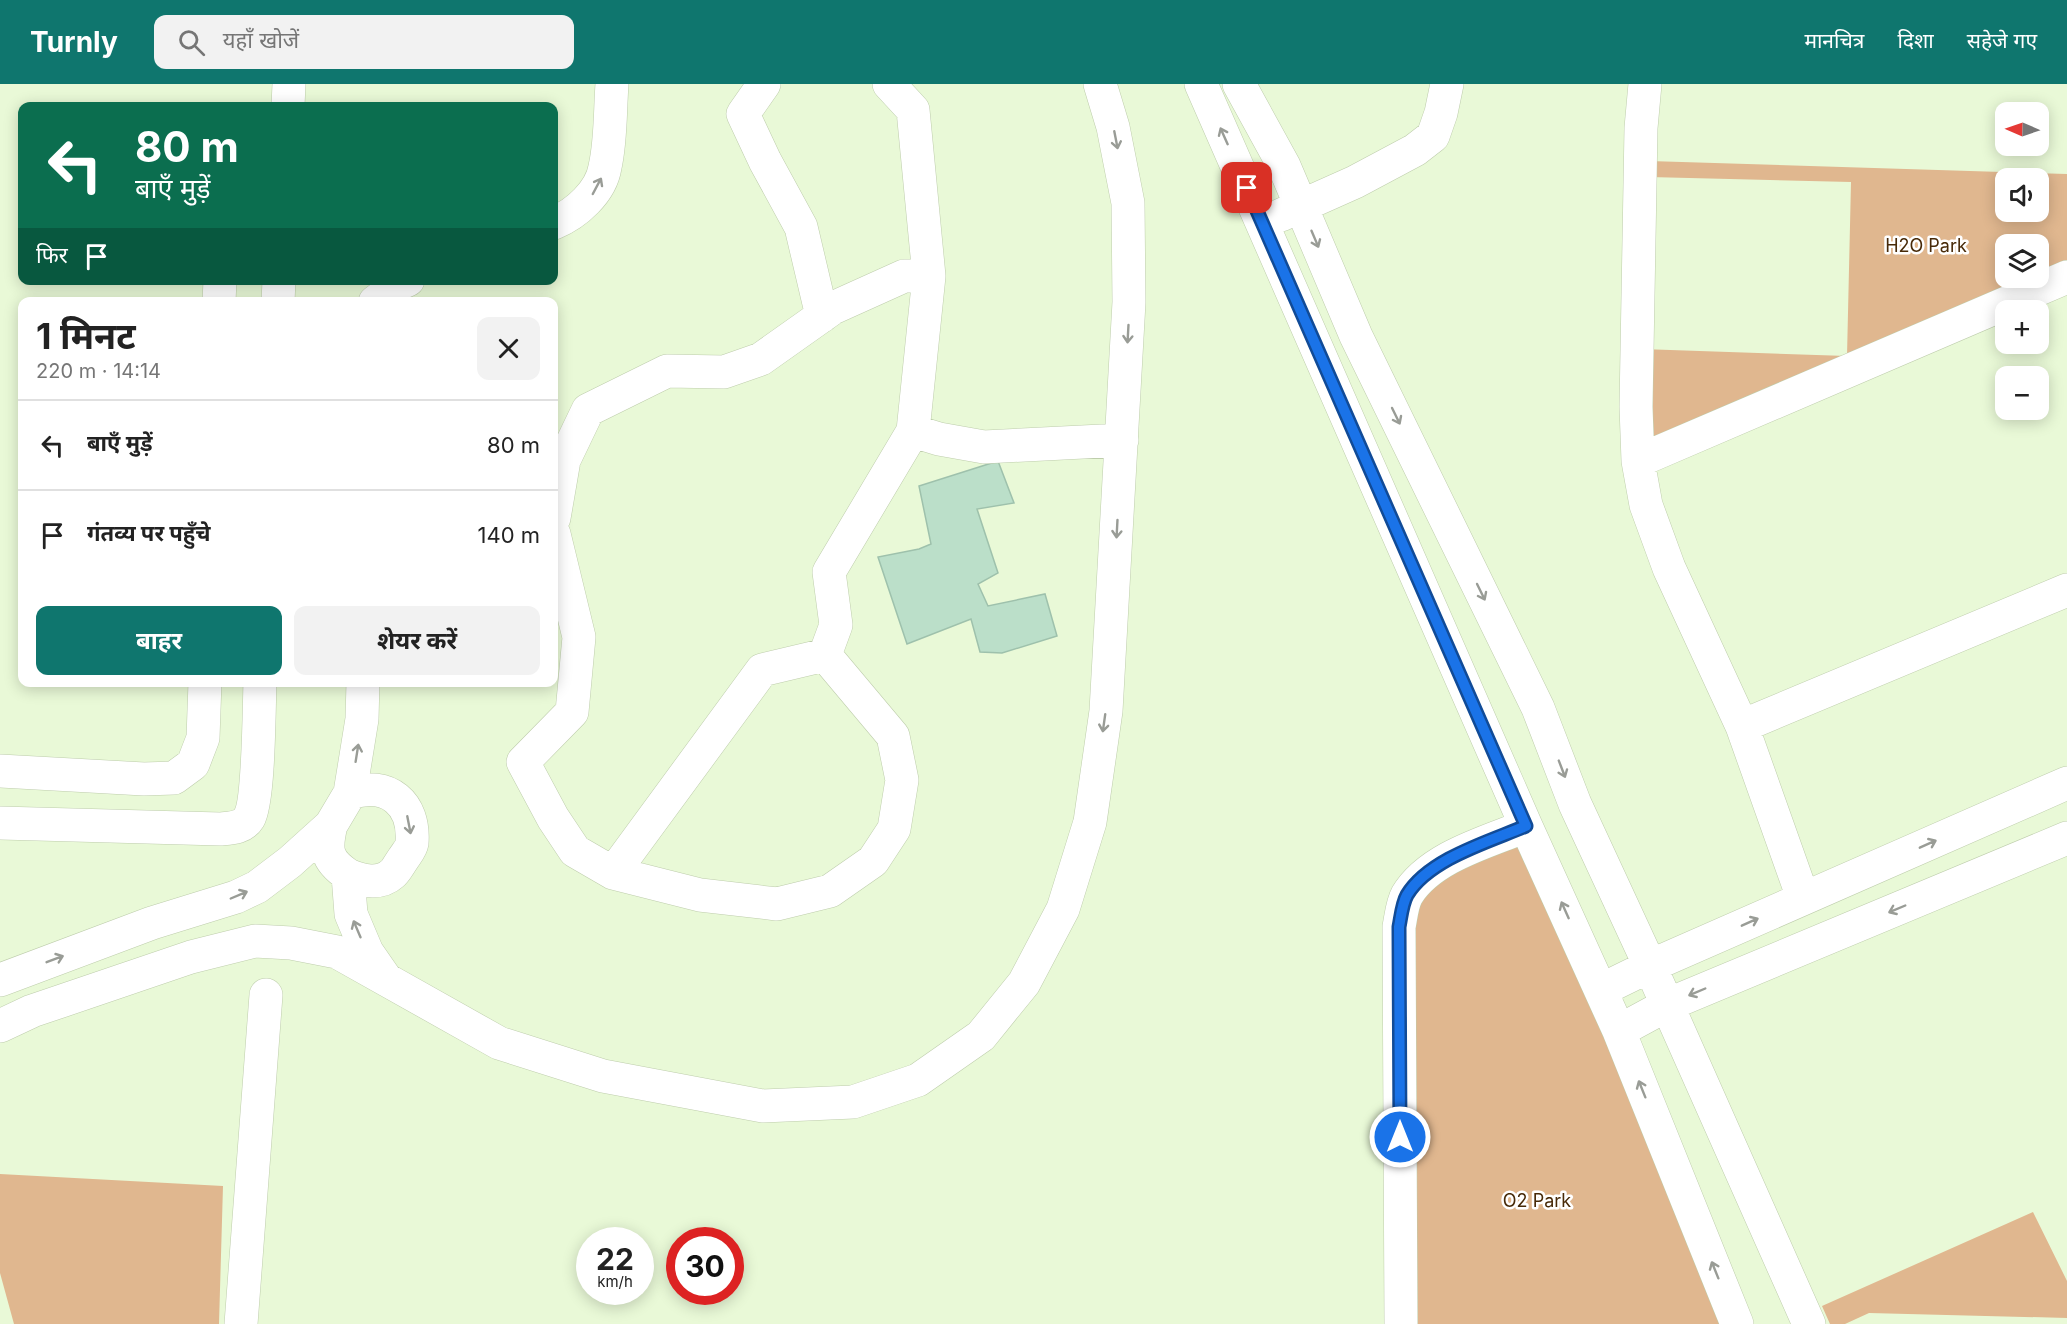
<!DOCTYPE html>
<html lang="hi">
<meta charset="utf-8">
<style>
:root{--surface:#fff;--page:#f2f2f2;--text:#222;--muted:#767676;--line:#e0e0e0;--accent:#0f766e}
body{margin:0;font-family:Inter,"Noto Sans Devanagari",sans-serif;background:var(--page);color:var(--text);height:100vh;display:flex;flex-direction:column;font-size:22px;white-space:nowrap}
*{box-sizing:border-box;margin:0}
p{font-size:20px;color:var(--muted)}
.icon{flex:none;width:33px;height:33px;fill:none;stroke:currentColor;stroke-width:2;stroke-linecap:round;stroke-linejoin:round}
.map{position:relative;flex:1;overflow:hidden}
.panel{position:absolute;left:18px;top:213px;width:540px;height:390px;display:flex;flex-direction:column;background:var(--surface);border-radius:12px;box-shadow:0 3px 15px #0003}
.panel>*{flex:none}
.banner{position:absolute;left:18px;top:18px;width:540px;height:183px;border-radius:12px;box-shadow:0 3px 15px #0003;background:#0b6e4f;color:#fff;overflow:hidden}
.needle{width:39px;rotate:272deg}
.buttons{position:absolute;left:1995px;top:18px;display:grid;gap:12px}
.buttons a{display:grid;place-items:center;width:54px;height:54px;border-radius:12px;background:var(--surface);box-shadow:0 3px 15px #0003;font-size:30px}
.speed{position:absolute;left:576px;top:1143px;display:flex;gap:12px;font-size:30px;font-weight:700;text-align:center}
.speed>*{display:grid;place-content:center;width:78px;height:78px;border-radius:50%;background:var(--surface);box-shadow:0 3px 15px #0003;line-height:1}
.speed small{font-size:15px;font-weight:400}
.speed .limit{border:9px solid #d22;background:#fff;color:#111}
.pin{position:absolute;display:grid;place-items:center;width:51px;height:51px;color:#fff;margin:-26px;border-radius:12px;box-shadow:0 3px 9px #0006}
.me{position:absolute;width:66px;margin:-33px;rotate:0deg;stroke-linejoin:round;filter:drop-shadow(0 0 4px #0008)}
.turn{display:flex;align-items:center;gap:21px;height:126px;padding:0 18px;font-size:27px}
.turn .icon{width:78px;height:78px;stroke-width:2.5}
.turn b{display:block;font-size:42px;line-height:51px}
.then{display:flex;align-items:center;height:57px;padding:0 18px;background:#0003;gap:12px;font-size:22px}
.round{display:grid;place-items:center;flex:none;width:63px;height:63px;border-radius:12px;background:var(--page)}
.overview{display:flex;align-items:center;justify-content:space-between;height:102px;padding:0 18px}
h1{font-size:36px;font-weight:700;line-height:45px}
.action{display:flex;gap:12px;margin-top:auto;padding:12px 18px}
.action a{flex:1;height:69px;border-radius:12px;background:var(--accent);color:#fff;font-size:24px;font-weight:700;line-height:69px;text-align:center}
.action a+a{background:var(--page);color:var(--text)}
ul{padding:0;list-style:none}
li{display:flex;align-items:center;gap:18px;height:90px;padding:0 18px;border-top:2px solid var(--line)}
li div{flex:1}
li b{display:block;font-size:22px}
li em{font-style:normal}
header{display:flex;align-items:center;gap:36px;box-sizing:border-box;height:84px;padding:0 30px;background:var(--accent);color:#fff}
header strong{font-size:28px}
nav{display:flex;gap:33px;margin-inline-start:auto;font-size:21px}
.search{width:420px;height:54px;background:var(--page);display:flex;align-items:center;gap:15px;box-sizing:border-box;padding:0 21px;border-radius:12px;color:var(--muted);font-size:22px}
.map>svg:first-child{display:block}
</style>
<header>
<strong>Turnly</strong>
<div class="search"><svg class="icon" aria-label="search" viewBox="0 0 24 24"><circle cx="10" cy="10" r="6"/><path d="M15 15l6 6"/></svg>यहाँ खोजें</div>
<nav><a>मानचित्र</a><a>दिशा</a><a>सहेजे गए</a></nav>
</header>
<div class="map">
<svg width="2067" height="1240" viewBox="0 0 2067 1240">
<rect width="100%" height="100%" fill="#e9f9d7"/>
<path fill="#e0b78f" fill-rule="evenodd" d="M1649,77L2067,90V183L1646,364L1641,265L1847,272L1851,98L1649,93ZM2006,94H2038V128H2006ZM2006,160H2038V194H2006Z
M1521,755L1724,1240H1414L1415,821L1438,793Z
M0,1090L223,1102L219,1240H14L0,1189Z
M2033,1128L2067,1197V1234L1869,1229L1845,1240H1830L1822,1222Z"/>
<path fill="#bbdfc9" stroke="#9ec1ac" stroke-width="1.5" d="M998,377L1014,419L977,425L998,489L978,500L988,522L1045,510L1057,552L1002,569L980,568L971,535L907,560L878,473L919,465L931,460L919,402Z"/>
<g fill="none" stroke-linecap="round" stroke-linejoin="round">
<g stroke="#becdac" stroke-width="34">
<path id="minor" d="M764,0L743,30L765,77L801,143L822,232
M889,0L913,26L929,192
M1201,0L1526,742L1619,947L1737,1240
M1239,0L1284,82L1356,252L1538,624L1575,720L1650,882L1809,1240
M1645,0L1641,44L1636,323L1638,377L1646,421L1669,484L1742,642L1803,814
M288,22L289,0
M1281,131L1355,98L1415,66L1433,52L1441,29L1447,0
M554,139C576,130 601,108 605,83C611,57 610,27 612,0
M219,218L220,196
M278,218L279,196
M375,218L399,200L408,196
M913,347L939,355L984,363L1122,356
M1638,377L2067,193
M554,434L564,376L588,326L667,287L724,288L761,275L833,224L904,192H929L913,347L829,488L836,541L825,571L762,586L613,789L575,767L553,734L523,678L572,628L579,553L554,450
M1742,642L2067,506
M0,687L144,695L174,694L193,680L203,654L205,598
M0,739L220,745C231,744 243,744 249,734C259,717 259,623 260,598
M331,741C325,766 326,776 348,791L351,830L367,868L385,894
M613,789L700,811L777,820L830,807L873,777L894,745L902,696L893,652L825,571
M348,791C361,797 380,801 392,790C396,787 400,779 403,775C406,770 411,765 412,759C415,719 388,697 350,709
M0,896L152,839L236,813L257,803L290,778L331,741L350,709L362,635L363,598
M1601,906L1650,882L2067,699
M0,942L32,927L191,873L255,857L291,859L337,868L499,959L603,992L763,1022L853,1018L918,996L981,952L1024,899L1063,825L1090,738L1106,627L1129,218L1128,119L1113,43L1100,0
M1619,947L1667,921L2067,754
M241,1240L266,911
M1401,1240L1399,843C1401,833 1402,820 1407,811C1430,773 1487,758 1526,742"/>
</g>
<use href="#minor" stroke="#fff" stroke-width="33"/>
</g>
<defs><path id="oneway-shaft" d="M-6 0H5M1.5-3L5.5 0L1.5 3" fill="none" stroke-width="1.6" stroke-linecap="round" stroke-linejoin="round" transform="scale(1.5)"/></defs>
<g stroke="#999c96">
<use href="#oneway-shaft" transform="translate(1224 52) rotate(-114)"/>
<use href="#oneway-shaft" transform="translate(1116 56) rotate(79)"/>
<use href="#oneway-shaft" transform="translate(597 102) rotate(-62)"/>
<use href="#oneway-shaft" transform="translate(1315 155) rotate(67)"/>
<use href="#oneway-shaft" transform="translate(1128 250) rotate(93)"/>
<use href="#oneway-shaft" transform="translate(1396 332) rotate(64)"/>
<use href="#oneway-shaft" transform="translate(1117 445) rotate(93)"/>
<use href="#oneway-shaft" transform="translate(1481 508) rotate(64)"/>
<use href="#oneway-shaft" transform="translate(1104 639) rotate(98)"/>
<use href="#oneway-shaft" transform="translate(357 669) rotate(-81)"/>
<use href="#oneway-shaft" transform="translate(1562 685) rotate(69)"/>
<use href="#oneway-shaft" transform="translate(409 741) rotate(79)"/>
<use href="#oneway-shaft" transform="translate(1928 760) rotate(-24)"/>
<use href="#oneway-shaft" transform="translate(239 811) rotate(-23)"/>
<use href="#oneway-shaft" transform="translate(1897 825) rotate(157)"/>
<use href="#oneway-shaft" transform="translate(1565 826) rotate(-114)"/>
<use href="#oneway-shaft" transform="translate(1750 838) rotate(-24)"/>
<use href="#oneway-shaft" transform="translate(357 845) rotate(-113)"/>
<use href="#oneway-shaft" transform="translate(55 875) rotate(-21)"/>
<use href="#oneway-shaft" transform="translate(1697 908) rotate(157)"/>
<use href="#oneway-shaft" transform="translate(1642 1005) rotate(-112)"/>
<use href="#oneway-shaft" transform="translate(1715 1186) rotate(-112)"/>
</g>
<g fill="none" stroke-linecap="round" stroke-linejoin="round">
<g stroke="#114b97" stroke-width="15">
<path id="route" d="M1247,104L1526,742C1488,758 1429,775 1407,811C1402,820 1401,833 1399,843L1400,1053"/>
</g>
<use href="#route" stroke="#1a73e8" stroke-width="10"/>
</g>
<g text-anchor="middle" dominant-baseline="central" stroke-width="5" stroke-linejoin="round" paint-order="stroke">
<g font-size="18" fill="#482a08" stroke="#fff">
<text x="1926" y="161">H2O Park</text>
<text x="1537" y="1116">O2 Park</text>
</g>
</g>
</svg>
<div class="buttons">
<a><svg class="needle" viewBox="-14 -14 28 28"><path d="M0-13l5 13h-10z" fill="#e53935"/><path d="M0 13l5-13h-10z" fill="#767676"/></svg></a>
<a><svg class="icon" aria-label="sound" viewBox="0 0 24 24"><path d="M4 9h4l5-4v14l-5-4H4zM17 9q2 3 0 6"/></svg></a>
<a><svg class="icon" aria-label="layers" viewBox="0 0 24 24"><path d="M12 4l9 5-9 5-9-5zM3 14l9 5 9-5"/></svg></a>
<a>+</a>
<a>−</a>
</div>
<div class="speed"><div>22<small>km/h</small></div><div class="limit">30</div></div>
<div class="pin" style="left:1247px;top:104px;background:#d93025"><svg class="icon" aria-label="arrive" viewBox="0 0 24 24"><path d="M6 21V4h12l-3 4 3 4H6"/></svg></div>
<svg class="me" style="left:1400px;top:1053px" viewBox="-20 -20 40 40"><circle r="17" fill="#1a73e8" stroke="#fff" stroke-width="3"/><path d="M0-11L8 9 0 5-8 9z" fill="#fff"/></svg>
<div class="banner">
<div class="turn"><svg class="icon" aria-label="left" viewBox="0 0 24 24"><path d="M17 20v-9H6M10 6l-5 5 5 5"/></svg><div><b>80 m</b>बाएँ मुड़ें</div></div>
<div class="then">फिर<svg class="icon" aria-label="arrive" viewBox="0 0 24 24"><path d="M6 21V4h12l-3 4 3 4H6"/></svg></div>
</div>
<section class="panel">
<div class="overview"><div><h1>1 मिनट</h1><p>220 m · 14:14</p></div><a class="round"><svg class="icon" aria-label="close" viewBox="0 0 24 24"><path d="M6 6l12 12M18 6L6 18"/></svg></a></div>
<ul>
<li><svg class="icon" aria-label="left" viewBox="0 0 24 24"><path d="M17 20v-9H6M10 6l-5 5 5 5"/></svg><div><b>बाएँ मुड़ें</b></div><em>80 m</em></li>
<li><svg class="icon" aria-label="arrive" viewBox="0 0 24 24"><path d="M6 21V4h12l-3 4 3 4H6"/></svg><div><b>गंतव्य पर पहुँचे</b></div><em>140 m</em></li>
</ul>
<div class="action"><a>बाहर</a><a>शेयर करें</a></div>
</section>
</div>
